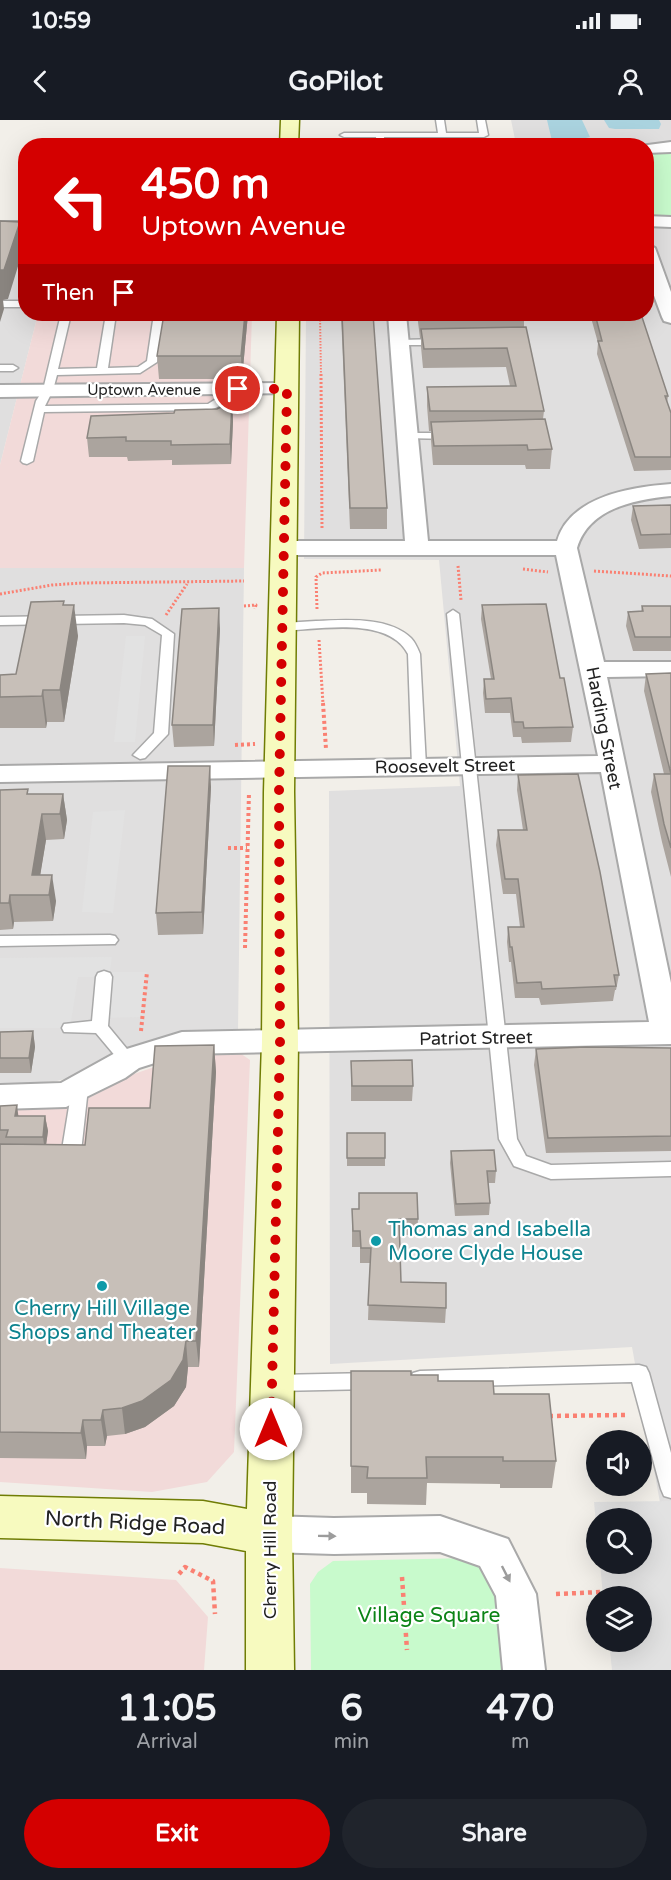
<!DOCTYPE html>
<style>
:root{--surface:#171b24;--page:#20242c;--text:#f1f3f6;--muted:#9ea1a6;--accent:#d40000}
body{margin:0;font-family:"Varela Round",sans-serif;background:var(--page);color:var(--text);height:100vh;display:flex;flex-direction:column;font-size:22px;white-space:nowrap}
*{box-sizing:border-box;margin:0}
p{font-size:20px;color:var(--muted)}
.icon{flex:none;width:33px;height:33px;fill:none;stroke:currentColor;stroke-width:2;stroke-linecap:round;stroke-linejoin:round}
.map{position:relative;height:1550px;overflow:hidden}
.side{display:flex;flex-direction:column;background:var(--surface);flex:1}
.side>*{flex:none}
.banner{position:absolute;left:18px;top:18px;width:636px;height:183px;border-radius:24px;box-shadow:0 6px 24px #0002;background:#d40000;color:#fff;overflow:hidden}
.buttons{position:absolute;left:586px;top:1310px;display:grid;gap:12px}
.buttons a{display:grid;place-items:center;width:66px;height:66px;border-radius:50%;background:var(--surface);box-shadow:0 6px 24px #0002;font-size:30px}
.pin{position:absolute;display:grid;place-items:center;width:51px;height:51px;color:#fff;margin:-26px;border:3px solid #fff;border-radius:50%;box-shadow:0 2px 6px #0007}
.me{position:absolute;width:66px;margin:-33px;rotate:0deg;stroke-linejoin:round;filter:drop-shadow(0 0 4px #0008)}
.turn{display:flex;align-items:center;gap:21px;height:126px;padding:0 24px;font-size:27px}
.turn .icon{width:78px;height:78px;stroke-width:2.5}
.turn b{display:block;font-size:42px;line-height:51px}
.then{display:flex;align-items:center;height:57px;padding:0 24px;background:#0003;gap:12px;font-size:22px}
.eta{display:flex;justify-content:space-evenly;align-items:center;height:102px;text-align:center}
.eta b{font-size:36px;font-weight:800;line-height:42px}
.action{display:flex;gap:12px;margin-top:auto;padding:12px 24px}
.action a{flex:1;height:69px;border-radius:36px;background:var(--accent);color:#fff;font-size:24px;font-weight:800;line-height:69px;text-align:center}
.action a+a{background:var(--page);color:var(--text)}
.status{display:flex;justify-content:space-between;align-items:center;height:42px;padding:0 30px;background:var(--surface);direction:ltr}
.status svg{height:16px;fill:currentColor}
header{display:flex;justify-content:space-between;align-items:center;height:78px;padding:0 24px;background:var(--surface);font-size:27px;font-weight:800}
.map>svg:first-child{display:block}
</style>
<div class="status"><b>10:59</b><svg viewBox="0 0 49 12"><path d="M0 12V9h3v3zM5 12V6h3v6zM10 12V3h3v9zM15 12V0h3v12zM26 1h20v11H26zM47 4h2v5h-2z"/></svg></div>
<header><svg class="icon" aria-label="back" viewBox="0 0 24 24"><path d="M15 5l-7 7 7 7"/></svg>GoPilot<svg class="icon" aria-label="person" viewBox="0 0 24 24"><circle cx="12" cy="8" r="4"/><path d="M4 21q1-7 8-7t8 7"/></svg></header>
<div class="map">
<svg width="671" height="1550" viewBox="0 0 671 1550">
<rect width="100%" height="100%" fill="#f2efe9"/>
<path fill="#e0dfdf" d="M511,0H671V1444L632,1227L330,1244L329,671L460,666L439,440L304,439L306,194H646V26L308,25L516,24Z
M0,113H25L26,194H38L0,345Z
M0,448H244L238,911L57,961L0,965Z"/>
<path fill="#f2dad9" d="M38,194H252L244,448H0V345Z
M237,931L250,940L234,1332L207,1362L152,1372L0,1362V989L48,988L93,976L131,955L192,934Z
M0,1448L176,1460L208,1497L204,1550H0Z"/>
<path fill="#c8facc" d="M646,31H671V98H647Z
M469,1438L483,1445L496,1460L504,1550H311L310,1464L318,1452L333,1441Z"/>
<path fill="#e2e2e2" d="M126,516H145L135,622H114Z
M125,690L113,793L82,792L93,692Z
M112,837L110,852H147L142,897L99,898L104,857H78L70,908H0V838Z
M671,1381V1550H612L609,1521H642V1476H603L600,1443H642V1398H597V1414L594,1382Z"/>
<path fill="#aad3df" d="M547,0H582L590,17L569,22L552,21Z
M604,0H659L661,4L659,9H615L609,8Z"/>
<g fill="none" stroke-linecap="round" stroke-linejoin="round">
<g stroke="#a9a9a9" stroke-width="3">
<path id="lane" d="M436,0H444L446,13H479L477,0H485L488,15L484,17H384L385,26H377L376,17H344L340,15L344,13H438Z
M0,120H26V126H0Z
M0,181H26V187H0Z
M61,194H71L58,249L97,248L106,194H116L108,248L138,247L147,241L154,194H164L157,242L140,253L57,255L53,270L45,286L208,284L216,279L219,269L224,266L229,269C227,283 221,287 208,290L44,292L33,341L27,344L23,343L21,341L36,281L43,270Z
M400,220L440,219L445,222L440,225H396V221Z
M0,245H13L18,248L13,251H0Z
M408,313H451L456,316L451,319L404,318L403,316Z
M453,490L459,494L517,1019L526,1036L551,1045L671,1042V1056L551,1059L514,1046L499,1019L447,494Z
M124,495L152,499L174,514L168,614L145,638L140,639L133,635L154,613L162,515L145,505L124,503L0,505V497Z
M316,501C345,500 388,496 411,518C415,522 418,529 420,534L426,646L424,649H414L412,646L408,534C389,496 319,509 283,511L277,507L283,503Z
M110,815L115,816L118,820L115,824L0,826V816Z
M104,851L110,853L112,857L108,906L136,940L134,944H122L96,913L64,912L62,908L64,904L92,901L96,857L98,853Z
M80,962L86,964L88,968L80,1041L77,1046L69,1049L63,1047L60,1042L72,968L74,964Z
M639,1245L646,1247L649,1253L671,1333V1378L664,1376L661,1369L632,1262L420,1267L413,1265L410,1259L413,1253L420,1251Z
M372,1253L379,1255L382,1261L379,1267L372,1269L276,1271L269,1269L266,1263L269,1257L276,1255Z"/>
</g>
<g stroke="#a9a9a9" stroke-width="4">
<path id="street" d="M671,22V32L646,33V26H640Z
M646,96L671,97V107L646,106Z
M0,102H26V112H0Z
M646,123L655,128L671,172V203L664,201L662,197L646,154Z
M388,194H406L428,421H557C570,376 632,367 671,364V376C634,380 589,388 577,428L604,542H671V556L607,557L671,863V924L183,934L139,948L125,958L66,987L0,989V965L61,963L117,932L182,912L649,902L601,652L0,662V646L598,636L556,435H284L276,433L273,428L276,423L284,421H405Z
M287,263L294,265L297,269L294,273L0,277V265Z
M269,1396L334,1398L440,1396L508,1419L536,1474L545,1550H503L496,1476L480,1446L440,1432L334,1434L269,1432L255,1427L249,1414L255,1401Z"/>
</g>
<g stroke="#707d05" stroke-width="3">
<path id="secondary" d="M281,0H299L298,26H280Z
M277,194H299L294,672L298,922L292,1414L294,1550H246V1431L203,1423L0,1418V1376L203,1381L247,1389L262,922L264,672Z"/>
</g>
<path stroke="#fa8072" stroke-width="2" stroke-dasharray="1.5 1.5" stroke-linecap="butt" d="M320,194L321,256"/>
<path stroke="#fa8072" stroke-width="3" stroke-dasharray="2 2" stroke-linecap="butt" d="M321,254L322,410
M458,446L461,480
M523,449L548,452
M594,451L671,456
M0,474L52,465L82,463L244,461
M244,486L256,485L255,489
M317,489L316,457L322,453L381,450
M166,495L187,464
M319,520L323,584"/>
<path stroke="#fa8072" stroke-width="4" stroke-dasharray="3 3" stroke-linecap="butt" d="M323,583L326,629
M235,625L255,624
M228,728H247
M245,828L249,672
M141,911L147,852"/>
<path stroke="#fa8072" stroke-width="4.5" stroke-dasharray="4 4" stroke-linecap="butt" d="M549,1296L625,1295
M179,1454L185,1447L213,1461L215,1494
M402,1457L407,1530
M556,1474L602,1472"/>
<use href="#lane" fill="#fff" fill-rule="evenodd"/>
<use href="#street" fill="#fff" fill-rule="evenodd"/>
<use href="#secondary" fill="#f7fabf" fill-rule="evenodd"/>
</g>
<path fill="#aba49e" d="M248,194L242,259H159L157,236Z
M341,194H373L387,388V409H350Z
M417,194H523L524,199V207L544,291L543,299L552,329L550,349H526L525,345H433L431,321V311H429L427,286V267L510,266L506,247L423,248L421,227V218H420Z
M590,194H641L668,276L667,283L671,293V350L634,351L597,234L598,223Z
M232,282L233,302L231,344L172,345V340L128,341L127,337H89L87,318L174,293L217,289Z
M671,385V428L639,429L631,400L633,386Z
M64,481V485L78,516L64,602H47L46,608H0V555L16,554Z
M482,485L560,558L573,607L571,622L522,623L521,617H513L510,593H485L483,573L484,559H491L481,499Z
M642,486H671V531H633L626,506L628,492H641Z
M220,509L214,626L174,627L172,605Z
M671,553V757L662,722L651,672L654,654H664L644,571L646,554Z
M518,655L619,855L616,870H615L613,881L541,885L539,878H515L511,842H509L507,822L508,807H520L516,774H503L496,725L498,710H523L517,670Z
M211,667L203,814L158,815L156,793Z
M0,670L29,674H63L67,700L64,719L46,720L40,755L56,781L53,801L14,802L13,809L0,810Z
M33,911L35,927L31,953H0V912Z
M214,925L216,952L199,1247H188L186,1267L174,1286L145,1307L125,1314L107,1316L105,1326H87L86,1339L0,1338V986L19,996H45L48,1011L46,1025H85L150,988Z
M671,928V1031L546,1033L534,945L536,929Z
M351,941L413,966L412,981H351Z
M347,1013L385,1038V1046H347Z
M451,1031L496,1051L495,1063H488L490,1083L489,1095L455,1096L450,1043Z
M359,1073L418,1099L417,1115H400L401,1162L446,1188L445,1203L368,1200L370,1143H360V1127H352V1089H359Z
M351,1251L411,1255L494,1274L556,1341L552,1368H500V1364L427,1363L426,1385L367,1384V1373H351Z"/>
<path fill="#8b8681" d="M20,102L23,130L8,179L3,180L4,189L0,202V150Z
M245,194H248L242,259L241,236Z
M232,282L233,302L231,344L230,324Z
M74,485L78,516L64,602L60,570Z
M219,488L220,509L214,626L213,605Z
M43,570L47,602L46,608L42,576Z
M210,646L211,667L203,814L202,792Z
M63,674L67,700L64,719L60,694Z
M42,694L46,720L37,775L32,755Z
M52,755L56,781L53,801L49,775Z
M10,775L14,802L13,809L9,783Z
M33,911L35,927L31,953L29,938Z
M214,925L216,952L199,1247L196,1221Z
M17,985L19,1001L15,996Z
M45,996L48,1011L45,1032L43,1017Z
M186,1221L188,1247L186,1267L174,1286L145,1307L125,1314L122,1288Z
M103,1290L107,1316L105,1326L101,1300Z
M83,1300L87,1326L86,1339L81,1313Z"/>
<path fill="#c7bfb8" stroke="#8b8681" stroke-width="1.5" d="M585,23V26H545V24Z
M335,25H361V26H335Z
M0,101L20,102L4,150H0Z
M164,194H245L241,236H157Z
M342,194H373L387,388H350Z
M420,194H523L524,199H420Z
M595,194H641L668,276H665L671,293V337H635L598,221H602Z
M526,207L544,291H430L427,267L516,266L507,228L424,229L421,209Z
M232,282L230,324L171,325V321H126V317L87,318L91,296L174,293L175,290L217,289Z
M545,299L552,329L528,330L527,325L434,326L431,302Z
M671,385V414L641,415L633,386Z
M64,481L63,485H74L60,570H43L42,576L0,577V555L16,554L31,482Z
M546,484L560,558H564L573,607L524,608L523,602H514L511,578L486,579L484,559H494L482,485Z
M642,486H671V517H635L628,492L643,491Z
M219,488L213,605H172L182,489Z
M671,553V654L646,554Z
M168,646H210L202,792L156,793Z
M578,654L600,752L619,855H614L616,866L542,869L541,862L517,863L512,827H510L508,807H524L518,759H505L498,710H527L518,655Z
M654,654H671V728L664,704Z
M28,669L27,674H63L60,694H42L32,755H52L49,775H10L9,783H0V670Z
M33,911L29,938H0V912Z
M214,925L196,1221H186L183,1240L171,1260L142,1281L122,1288L103,1290L101,1300H83L81,1313L0,1312V1024L85,1025L89,988H150L155,926Z
M586,927L671,928V1016L548,1018L536,929Z
M412,940L413,966H352L351,941Z
M17,985L15,996H45L43,1017H6L8,1010H0V986Z
M347,1013H385V1038H347Z
M494,1030L496,1051H487L490,1083L456,1084L451,1031Z
M359,1073H417L418,1099H399L401,1162L446,1163V1188L368,1185L371,1128H361L360,1111H353L352,1089H359Z
M351,1251H411V1255H438V1261H493L494,1274H549L556,1341H503V1337H426L427,1358H367L368,1347L351,1346Z"/>
<defs><path id="oneway-solid" d="M-6-.8H1V-3.2L6.5 0L1 3.2V.8H-6Z" transform="scale(1.5)"/></defs>
<g fill="#9c9c9c">
<use href="#oneway-solid" transform="translate(327 1416) rotate(1)"/>
<use href="#oneway-solid" transform="translate(506 1454) rotate(63)"/>
</g>
<g fill="none" stroke-linecap="round" stroke-linejoin="round">
<path stroke="#d40000" stroke-width="10" stroke-dasharray="0 18" d="M238,269H287L279,672L280,922L271,1309"/>
</g>
<g fill="#0f9aa8" stroke="#fff" stroke-width="2">
<circle cx="376" cy="1121" r="6"/>
<circle cx="102" cy="1166" r="6"/>
</g>
<g text-anchor="middle" dominant-baseline="central" stroke-width="4.5" stroke-linejoin="round" paint-order="stroke">
<g font-size="15" fill="#222" stroke="#fff">
<text x="144" y="270">Uptown Avenue</text>
</g>
<g font-size="18" fill="#222" stroke="#fff">
<text transform="translate(604 608) rotate(79)">Harding Street</text>
<text transform="translate(445 646) rotate(-1)">Roosevelt Street</text>
<text transform="translate(476 918) rotate(-1)">Patriot Street</text>
<text transform="translate(270 1430) rotate(-90)">Cherry Hill Road</text>
</g>
<g font-size="21" fill="#0d838f" stroke="#fff" text-anchor="start">
<text x="388" y="1109">Thomas and Isabella<tspan x="388" dy="24">Moore Clyde House</tspan></text>
<text x="102" y="1188" text-anchor="middle">Cherry Hill Village<tspan x="102" dy="24">Shops and Theater</tspan></text>
</g>
<g font-size="21" fill="#222" stroke="#fff">
<text transform="translate(135 1403) rotate(3)">North Ridge Road</text>
</g>
<g font-size="21" fill="#0c8416" stroke="#fff">
<text x="429" y="1495">Village Square</text>
</g>
</g>
</svg>
<div class="buttons">
<a><svg class="icon" aria-label="sound" viewBox="0 0 24 24"><path d="M4 9h4l5-4v14l-5-4H4zM17 9q2 3 0 6"/></svg></a>
<a><svg class="icon" aria-label="search" viewBox="0 0 24 24"><circle cx="10" cy="10" r="6"/><path d="M15 15l6 6"/></svg></a>
<a><svg class="icon" aria-label="layers" viewBox="0 0 24 24"><path d="M12 4l9 5-9 5-9-5zM3 14l9 5 9-5"/></svg></a>
</div>
<div class="pin" style="left:238px;top:269px;background:#d93025"><svg class="icon" aria-label="arrive" viewBox="0 0 24 24"><path d="M6 21V4h12l-3 4 3 4H6"/></svg></div>
<svg class="me" style="left:271px;top:1309px" viewBox="-20 -20 40 40"><circle r="19" fill="#fff"/><path d="M0-13L10 11 0 6-10 11z" fill="#d40000"/></svg>
<div class="banner">
<div class="turn"><svg class="icon" aria-label="left" viewBox="0 0 24 24"><path d="M17 20v-9H6M10 6l-5 5 5 5"/></svg><div><b>450 m</b>Uptown Avenue</div></div>
<div class="then">Then<svg class="icon" aria-label="arrive" viewBox="0 0 24 24"><path d="M6 21V4h12l-3 4 3 4H6"/></svg></div>
</div>
</div>
<section class="side">
<div class="eta">
<div><b>11:05</b><p>Arrival</p></div>
<div><b>6</b><p>min</p></div>
<div><b>470</b><p>m</p></div>
</div>
<div class="action"><a>Exit</a><a>Share</a></div>
</section>
